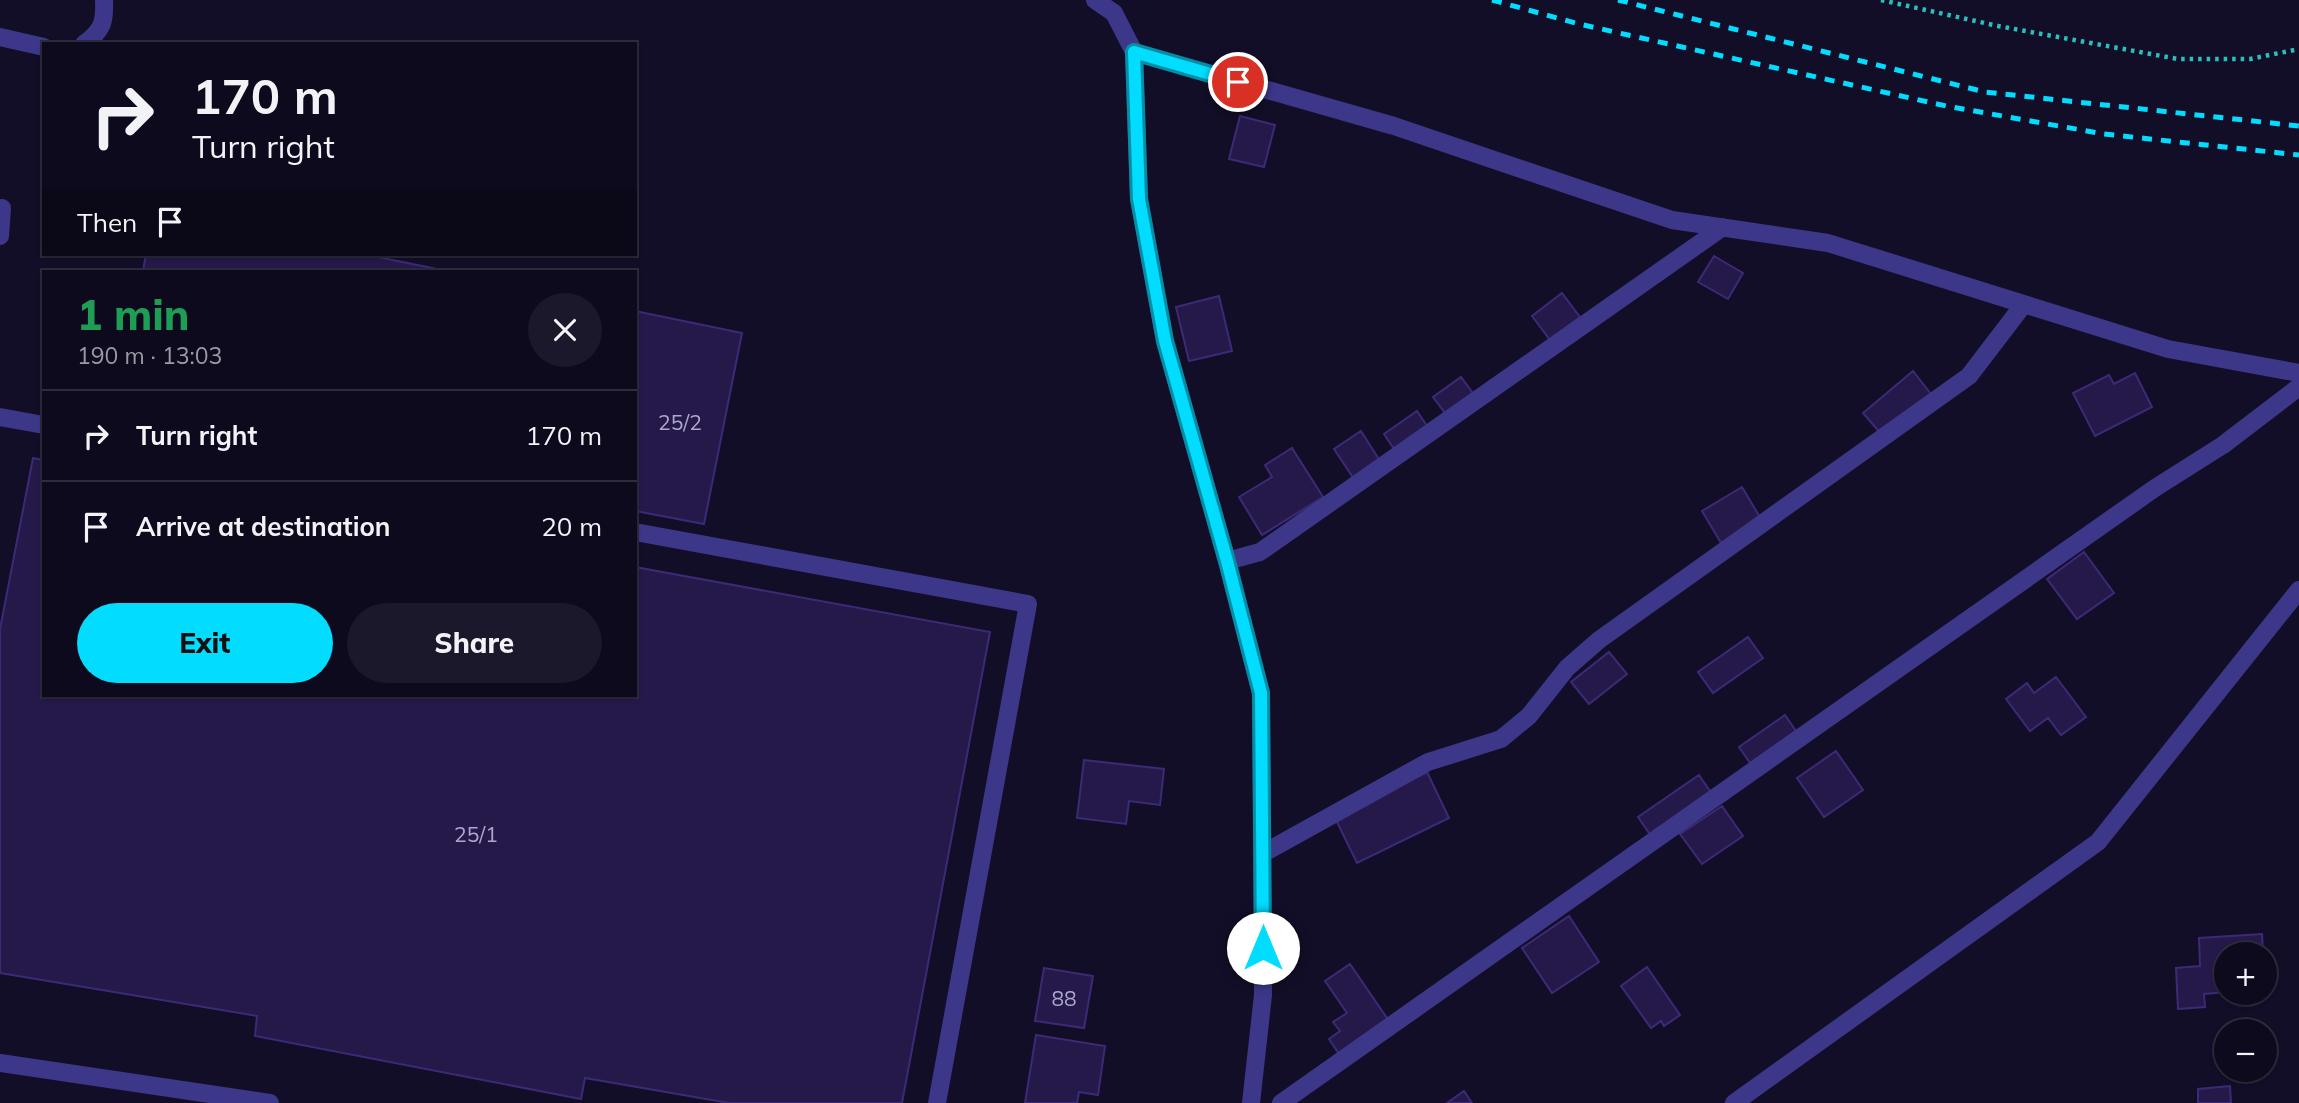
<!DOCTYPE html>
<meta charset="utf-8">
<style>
:root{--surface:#0e0a1e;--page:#1c182b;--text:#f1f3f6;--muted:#9b9aa4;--line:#2e2b3c;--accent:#01dcff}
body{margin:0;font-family:Mulish,sans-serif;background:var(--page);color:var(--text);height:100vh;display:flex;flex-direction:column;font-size:26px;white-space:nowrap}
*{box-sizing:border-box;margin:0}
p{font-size:23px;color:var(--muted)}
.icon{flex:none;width:38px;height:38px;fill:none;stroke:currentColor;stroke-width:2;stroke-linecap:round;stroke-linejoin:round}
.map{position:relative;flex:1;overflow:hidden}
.panel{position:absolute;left:42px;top:270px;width:595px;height:427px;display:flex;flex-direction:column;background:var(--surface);border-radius:0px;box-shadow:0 2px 5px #0004,0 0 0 2px var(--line)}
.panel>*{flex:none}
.hud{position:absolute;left:42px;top:42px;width:595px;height:214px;border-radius:0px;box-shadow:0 2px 5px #0004,0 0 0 2px var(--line);background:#0e0a1e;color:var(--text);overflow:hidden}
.fabs{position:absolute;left:2214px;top:942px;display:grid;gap:14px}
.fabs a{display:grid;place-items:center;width:63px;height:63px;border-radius:50%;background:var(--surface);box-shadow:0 2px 5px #0004,0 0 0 2px var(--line);font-size:35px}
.pin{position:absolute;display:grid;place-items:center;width:60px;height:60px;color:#fff;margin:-30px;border:4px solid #fff;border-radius:50%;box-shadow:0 2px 7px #0007}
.me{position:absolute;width:77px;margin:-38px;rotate:0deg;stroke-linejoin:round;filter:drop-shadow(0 0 5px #0008)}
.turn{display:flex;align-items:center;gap:24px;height:147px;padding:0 35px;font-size:32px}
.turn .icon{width:91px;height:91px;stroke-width:2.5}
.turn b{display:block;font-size:49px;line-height:60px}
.then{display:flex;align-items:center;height:66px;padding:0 35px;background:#0003;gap:14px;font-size:26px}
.round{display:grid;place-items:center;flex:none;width:74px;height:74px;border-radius:37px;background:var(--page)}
.summary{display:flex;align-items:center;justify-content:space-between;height:119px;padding:0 35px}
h1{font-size:42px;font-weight:800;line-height:52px;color:#1e9e55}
.cta{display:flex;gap:14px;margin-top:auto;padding:14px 35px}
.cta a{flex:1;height:80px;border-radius:42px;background:var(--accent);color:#111;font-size:28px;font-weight:800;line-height:80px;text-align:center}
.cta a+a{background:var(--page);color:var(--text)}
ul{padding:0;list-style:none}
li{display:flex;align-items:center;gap:21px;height:91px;padding:0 35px;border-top:2px solid var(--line)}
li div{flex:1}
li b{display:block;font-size:26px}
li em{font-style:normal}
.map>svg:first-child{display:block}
</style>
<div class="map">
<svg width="2299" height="1103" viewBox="0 0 2299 1103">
<rect width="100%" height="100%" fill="#130e28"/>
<path fill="#25194a" stroke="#3c2a77" stroke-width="2" d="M1240,116L1275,125L1264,167L1229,159Z
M146,254H363L447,271H143Z
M1714,256L1743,273L1728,299L1698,282Z
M1562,293L1580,317L1550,340L1532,316Z
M1219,296L1232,351L1189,361L1176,307Z
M635,311L742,333L704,524L635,511Z
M1913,371L1931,394L1882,435L1863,413Z
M2135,373L2152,407L2095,436L2073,393L2109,375L2114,384Z
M1461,377L1475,396L1448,417L1433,397Z
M1417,411L1429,429L1396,452L1384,434Z
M1361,431L1380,461L1354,479L1334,449Z
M1292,448L1323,497L1262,535L1239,497L1272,477L1265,465Z
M33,458L44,460V695H635V567L990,632L902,1103H729L585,1078L581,1099L255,1036L257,1016L0,973V629Z
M1742,487L1761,519L1721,543L1702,511Z
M2084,552L2114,593L2077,619L2047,579Z
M1748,637L1763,658L1713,693L1698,672Z
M1609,652L1627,674L1589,704L1571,682Z
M2056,677L2086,717L2061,735L2048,718L2030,731L2006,699L2027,683L2034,693Z
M1785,715L1796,731L1750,763L1739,747Z
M1836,751L1863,790L1824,817L1797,778Z
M1084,760L1164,769L1160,805L1129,801L1126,824L1077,818Z
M1427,772L1449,818L1357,863L1335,818Z
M1699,775L1712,794L1651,836L1638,817Z
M1722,806L1743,836L1702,864L1680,834Z
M1569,916L1599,962L1552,993L1522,948Z
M2262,934L2263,954H2226L2227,992L2204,994L2205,1007L2178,1009L2176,968L2200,966L2199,938Z
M1350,964L1389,1021L1339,1054L1329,1039L1340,1031L1333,1022L1347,1013L1325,981Z
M1647,967L1680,1015L1664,1026L1661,1021L1651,1028L1621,986Z
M1044,968L1093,976L1084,1028L1035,1021Z
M1036,1035L1105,1046L1098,1095L1079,1092L1077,1103H1025Z
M2230,1086L2231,1103H2198V1089Z
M1464,1091L1472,1103H1447Z"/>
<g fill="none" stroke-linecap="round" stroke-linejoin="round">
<path stroke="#28c0bc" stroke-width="4.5" stroke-dasharray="3.5 5" stroke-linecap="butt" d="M1881,0L1998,26L2178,59H2250L2299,49"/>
<path stroke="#3d3789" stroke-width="18" d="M1095,0L1114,13L1134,52L1394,126L1672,220L1828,243L2168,349L2299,373
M0,37L44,47
M84,44C103,30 105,22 104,0
M1134,52L1139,199L1165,341L1227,561L1261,693L1263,995L1251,1103
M0,236L2,208
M0,417L44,425
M635,532L1028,604L937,1103
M1227,561L1260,552L1723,227
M1262,854L1428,762L1501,739L1529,716L1567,668L1599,640L1969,376L2024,304
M0,1063L270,1103
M1281,1103L2155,488L2223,445L2299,387
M1734,1103L2098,842L2299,590"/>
<path stroke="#01dcff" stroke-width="5" stroke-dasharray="10 9" stroke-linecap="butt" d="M1492,0L1579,24L1946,106L2104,134L2299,155
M1618,0L1985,92L2299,126"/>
</g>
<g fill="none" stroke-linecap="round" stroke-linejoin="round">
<g stroke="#018fa6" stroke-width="18">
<path id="route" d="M1238,82L1134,52L1139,199L1165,341L1227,561L1261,693L1263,948"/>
</g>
<use href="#route" stroke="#01dcff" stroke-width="12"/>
</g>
<g text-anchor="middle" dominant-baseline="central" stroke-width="7" stroke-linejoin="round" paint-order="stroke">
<g font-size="21" fill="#aea6d2">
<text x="680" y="422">25/2</text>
<text x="476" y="834">25/1</text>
<text x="1064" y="998">88</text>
</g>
</g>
</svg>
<div class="fabs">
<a>+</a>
<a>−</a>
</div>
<div class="pin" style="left:1238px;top:82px;background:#d93025"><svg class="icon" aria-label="arrive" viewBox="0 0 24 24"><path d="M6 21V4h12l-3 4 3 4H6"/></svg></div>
<svg class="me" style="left:1263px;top:948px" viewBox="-20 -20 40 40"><circle r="19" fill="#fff"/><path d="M0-13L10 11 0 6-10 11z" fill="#01dcff"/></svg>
<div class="hud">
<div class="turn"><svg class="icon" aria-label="right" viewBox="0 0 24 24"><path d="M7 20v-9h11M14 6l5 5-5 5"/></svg><div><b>170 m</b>Turn right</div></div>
<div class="then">Then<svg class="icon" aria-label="arrive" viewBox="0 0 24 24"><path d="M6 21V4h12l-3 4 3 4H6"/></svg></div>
</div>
<section class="panel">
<div class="summary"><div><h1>1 min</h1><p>190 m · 13:03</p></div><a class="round"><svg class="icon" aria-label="close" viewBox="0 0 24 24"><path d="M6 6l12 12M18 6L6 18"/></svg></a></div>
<ul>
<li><svg class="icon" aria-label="right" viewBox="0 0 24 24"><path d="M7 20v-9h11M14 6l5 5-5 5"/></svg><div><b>Turn right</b></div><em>170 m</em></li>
<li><svg class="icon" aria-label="arrive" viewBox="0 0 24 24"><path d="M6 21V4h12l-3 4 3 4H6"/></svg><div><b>Arrive at destination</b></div><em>20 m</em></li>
</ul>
<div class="cta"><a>Exit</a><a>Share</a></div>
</section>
</div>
